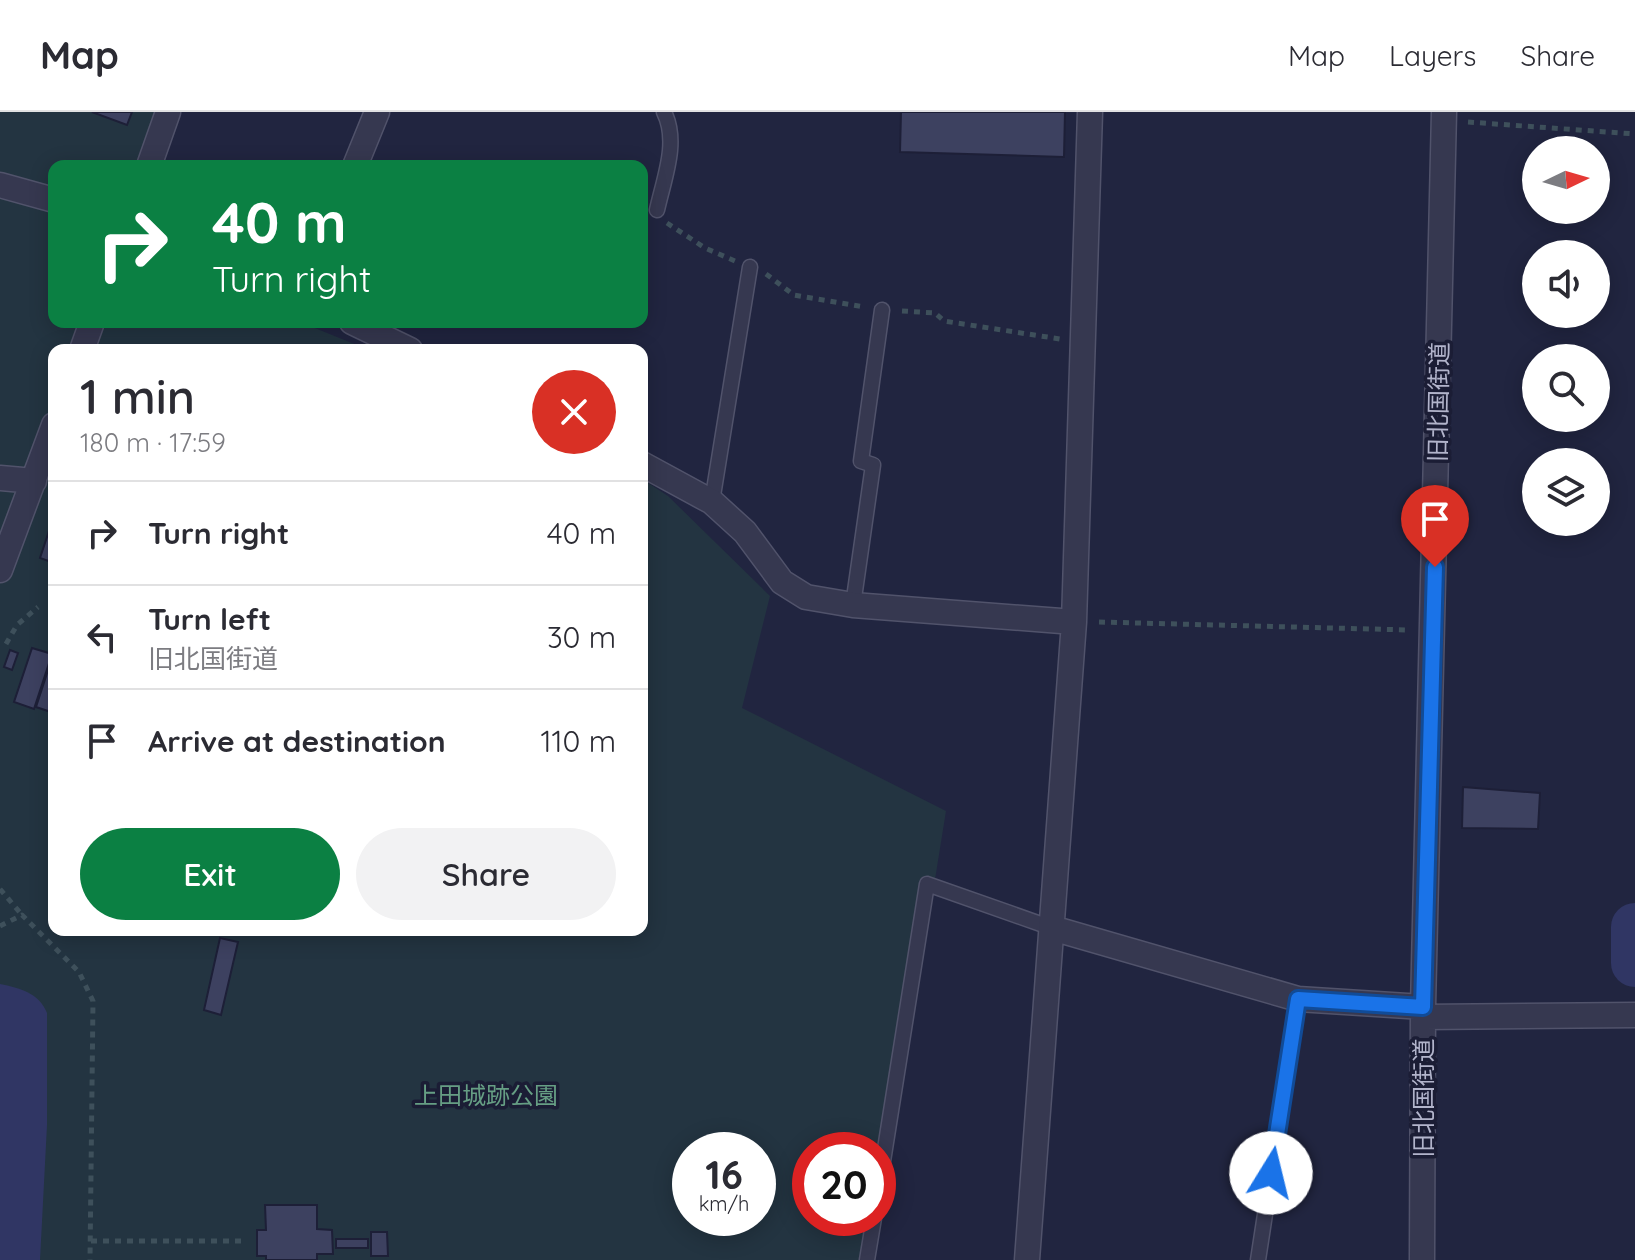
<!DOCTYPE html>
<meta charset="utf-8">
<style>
:root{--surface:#fff;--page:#f2f2f3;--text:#2b2b33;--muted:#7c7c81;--line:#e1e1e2;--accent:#0b8043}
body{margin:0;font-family:Quicksand,"Noto Sans JP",sans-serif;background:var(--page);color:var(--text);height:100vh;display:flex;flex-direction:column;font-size:30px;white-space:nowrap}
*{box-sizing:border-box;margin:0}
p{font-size:26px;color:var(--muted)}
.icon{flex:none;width:44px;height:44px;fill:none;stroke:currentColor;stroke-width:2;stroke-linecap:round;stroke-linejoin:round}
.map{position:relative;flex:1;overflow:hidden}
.sheet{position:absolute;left:48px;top:232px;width:600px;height:592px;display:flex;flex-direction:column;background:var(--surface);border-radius:16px;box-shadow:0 4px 20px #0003}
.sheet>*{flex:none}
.banner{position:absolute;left:48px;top:48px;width:600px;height:168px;border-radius:16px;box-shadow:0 4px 20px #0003;background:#0b8043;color:#fff;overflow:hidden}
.needle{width:52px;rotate:85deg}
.buttons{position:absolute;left:1522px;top:24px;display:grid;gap:16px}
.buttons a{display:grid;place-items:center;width:88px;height:88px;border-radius:50%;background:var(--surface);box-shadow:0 4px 20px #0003;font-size:40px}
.speed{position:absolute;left:672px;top:1020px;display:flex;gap:16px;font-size:40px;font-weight:700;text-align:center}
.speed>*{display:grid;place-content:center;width:104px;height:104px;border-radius:50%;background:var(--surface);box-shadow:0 4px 20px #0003;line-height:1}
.speed small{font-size:20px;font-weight:400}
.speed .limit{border:12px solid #d22;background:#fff;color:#111}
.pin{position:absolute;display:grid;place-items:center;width:68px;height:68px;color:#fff;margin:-82px -34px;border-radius:50% 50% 50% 0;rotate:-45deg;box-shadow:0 0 8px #0007}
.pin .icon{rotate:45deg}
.me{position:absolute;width:88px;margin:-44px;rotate:9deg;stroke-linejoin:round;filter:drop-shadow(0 0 6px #0008)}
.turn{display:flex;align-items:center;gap:28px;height:168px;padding:0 32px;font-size:36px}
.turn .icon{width:104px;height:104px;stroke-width:2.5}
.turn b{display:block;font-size:56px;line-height:68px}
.round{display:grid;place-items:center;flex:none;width:84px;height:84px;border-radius:42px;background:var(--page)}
.headline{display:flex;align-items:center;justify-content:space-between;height:136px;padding:0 32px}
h1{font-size:48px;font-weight:600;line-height:60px}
.action{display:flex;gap:16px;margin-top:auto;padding:16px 32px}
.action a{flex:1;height:92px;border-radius:48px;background:var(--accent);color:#fff;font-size:32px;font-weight:600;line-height:92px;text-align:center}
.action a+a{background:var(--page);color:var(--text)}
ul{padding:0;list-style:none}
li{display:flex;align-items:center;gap:24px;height:104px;padding:0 32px;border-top:2px solid var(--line)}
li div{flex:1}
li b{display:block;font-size:30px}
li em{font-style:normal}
header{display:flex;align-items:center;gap:48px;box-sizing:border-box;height:112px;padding:0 40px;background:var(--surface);border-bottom:2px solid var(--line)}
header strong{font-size:38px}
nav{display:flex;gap:44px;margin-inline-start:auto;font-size:28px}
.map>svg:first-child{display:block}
</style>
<header>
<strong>Map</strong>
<nav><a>Map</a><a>Layers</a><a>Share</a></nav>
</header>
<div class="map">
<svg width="1635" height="1148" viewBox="0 0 1635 1148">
<rect width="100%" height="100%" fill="#212540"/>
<path fill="#233441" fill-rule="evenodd" d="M0,0H160L139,54H54V210H300L369,238H54V818H642V367L668,384L770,484L742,596L946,699L874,1148H0ZM690,1038H758V1106H690ZM810,1038H878V1106H810Z"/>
<path fill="#303664" d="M0,872C20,876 39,881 47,901V1013L40,1148H0Z"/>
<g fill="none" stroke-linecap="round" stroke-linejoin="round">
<path stroke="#303664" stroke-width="48" d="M1635,815V851"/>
</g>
<path fill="#3d4160" stroke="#1d1f37" stroke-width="2" d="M92,0H132L127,13Z
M901,0H1065L1064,45L900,40Z
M54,404V451L40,446Z
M32,536L52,542L34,597L14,590Z
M10,538L18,541L12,558L4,555Z
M53,543L52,579L54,601L36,595Z
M1463,675L1540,681L1538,717L1462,716Z
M220,826L238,830L221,903L204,898Z
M265,1093H317V1117L332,1118L333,1142H317V1148H266V1144H257V1118H266Z
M371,1120H387L388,1144H371Z
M336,1127H368V1136H336Z"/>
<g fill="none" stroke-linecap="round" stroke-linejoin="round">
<g stroke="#51536b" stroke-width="17">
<path id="lane" d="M657,98C664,66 679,30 664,0
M712,390L750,155
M853,493L873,353L861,349L882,198
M878,1081L927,772L1052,816
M867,1148L874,1106
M1258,1148L1298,887"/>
</g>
<g stroke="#51536b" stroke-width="27">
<path id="street" d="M149,54L168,0
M355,54L377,0
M0,73L54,88
M352,210L410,238
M82,238L92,210
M642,352L712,390L745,420L782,470L806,485L853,493L1074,510
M0,366L34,369
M0,458L54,313
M1052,816L1298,887L1423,895
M1424,905L1635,903
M1027,1148L1074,510L1090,0
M1422,1148L1423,895L1444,0"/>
</g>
<path stroke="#3e505b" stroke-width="5" stroke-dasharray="6 6" stroke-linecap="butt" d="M1468,10L1635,22
M667,111L705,136L735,149
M766,162L794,183L864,195
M902,199L935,201L944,209L1060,227
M1099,510L1409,518
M6,532L17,513L38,495
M0,777L22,803
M0,814L22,803L79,860L93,889L90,1148
M91,1129H246"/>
<use href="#lane" stroke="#363850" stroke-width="14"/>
<use href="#street" stroke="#363850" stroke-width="24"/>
</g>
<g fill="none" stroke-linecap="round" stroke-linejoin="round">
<g stroke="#114b97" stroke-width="20">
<path id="route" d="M1271,1061L1298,887L1423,895L1435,455"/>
</g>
<use href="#route" stroke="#1a73e8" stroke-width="14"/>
</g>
<g text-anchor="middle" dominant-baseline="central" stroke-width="7" stroke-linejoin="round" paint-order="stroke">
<g font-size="24" fill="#b2b4cb" stroke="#1b1d35">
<text transform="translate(1438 290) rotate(-89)">旧北国街道</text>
<text transform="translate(1423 986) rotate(-90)">旧北国街道</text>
</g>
<g font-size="24" fill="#669e84" stroke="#1b1d35">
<text x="486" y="983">上田城跡公園</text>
</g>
</g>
</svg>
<div class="buttons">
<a><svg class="needle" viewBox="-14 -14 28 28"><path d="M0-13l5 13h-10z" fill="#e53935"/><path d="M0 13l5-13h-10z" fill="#7c7c81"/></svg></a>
<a><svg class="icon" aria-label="sound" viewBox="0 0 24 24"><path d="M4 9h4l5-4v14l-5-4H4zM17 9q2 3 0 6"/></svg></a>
<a><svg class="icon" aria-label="search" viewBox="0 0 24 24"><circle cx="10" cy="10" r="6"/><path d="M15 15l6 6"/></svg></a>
<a><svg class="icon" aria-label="layers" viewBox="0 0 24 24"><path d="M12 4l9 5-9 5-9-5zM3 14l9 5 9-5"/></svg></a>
</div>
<div class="speed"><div>16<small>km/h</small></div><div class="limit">20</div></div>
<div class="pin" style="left:1435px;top:455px;background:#d93025"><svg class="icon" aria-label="arrive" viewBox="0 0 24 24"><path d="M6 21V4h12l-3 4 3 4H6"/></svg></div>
<svg class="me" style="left:1271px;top:1061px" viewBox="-20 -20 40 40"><circle r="19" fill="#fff"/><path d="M0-13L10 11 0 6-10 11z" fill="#1a73e8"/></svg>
<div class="banner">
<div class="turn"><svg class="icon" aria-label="right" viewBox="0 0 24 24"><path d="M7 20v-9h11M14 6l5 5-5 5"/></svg><div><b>40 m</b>Turn right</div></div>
</div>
<section class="sheet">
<div class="headline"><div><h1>1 min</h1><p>180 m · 17:59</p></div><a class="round" style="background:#d93025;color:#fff"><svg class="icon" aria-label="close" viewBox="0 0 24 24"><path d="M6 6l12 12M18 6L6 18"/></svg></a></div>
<ul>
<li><svg class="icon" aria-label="right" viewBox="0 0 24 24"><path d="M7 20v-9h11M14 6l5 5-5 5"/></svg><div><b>Turn right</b></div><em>40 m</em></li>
<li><svg class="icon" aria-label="left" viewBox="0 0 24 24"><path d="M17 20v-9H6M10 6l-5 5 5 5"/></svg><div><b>Turn left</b><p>旧北国街道</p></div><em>30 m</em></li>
<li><svg class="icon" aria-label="arrive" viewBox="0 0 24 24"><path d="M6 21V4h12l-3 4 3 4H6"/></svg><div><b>Arrive at destination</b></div><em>110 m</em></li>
</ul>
<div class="action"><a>Exit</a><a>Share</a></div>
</section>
</div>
